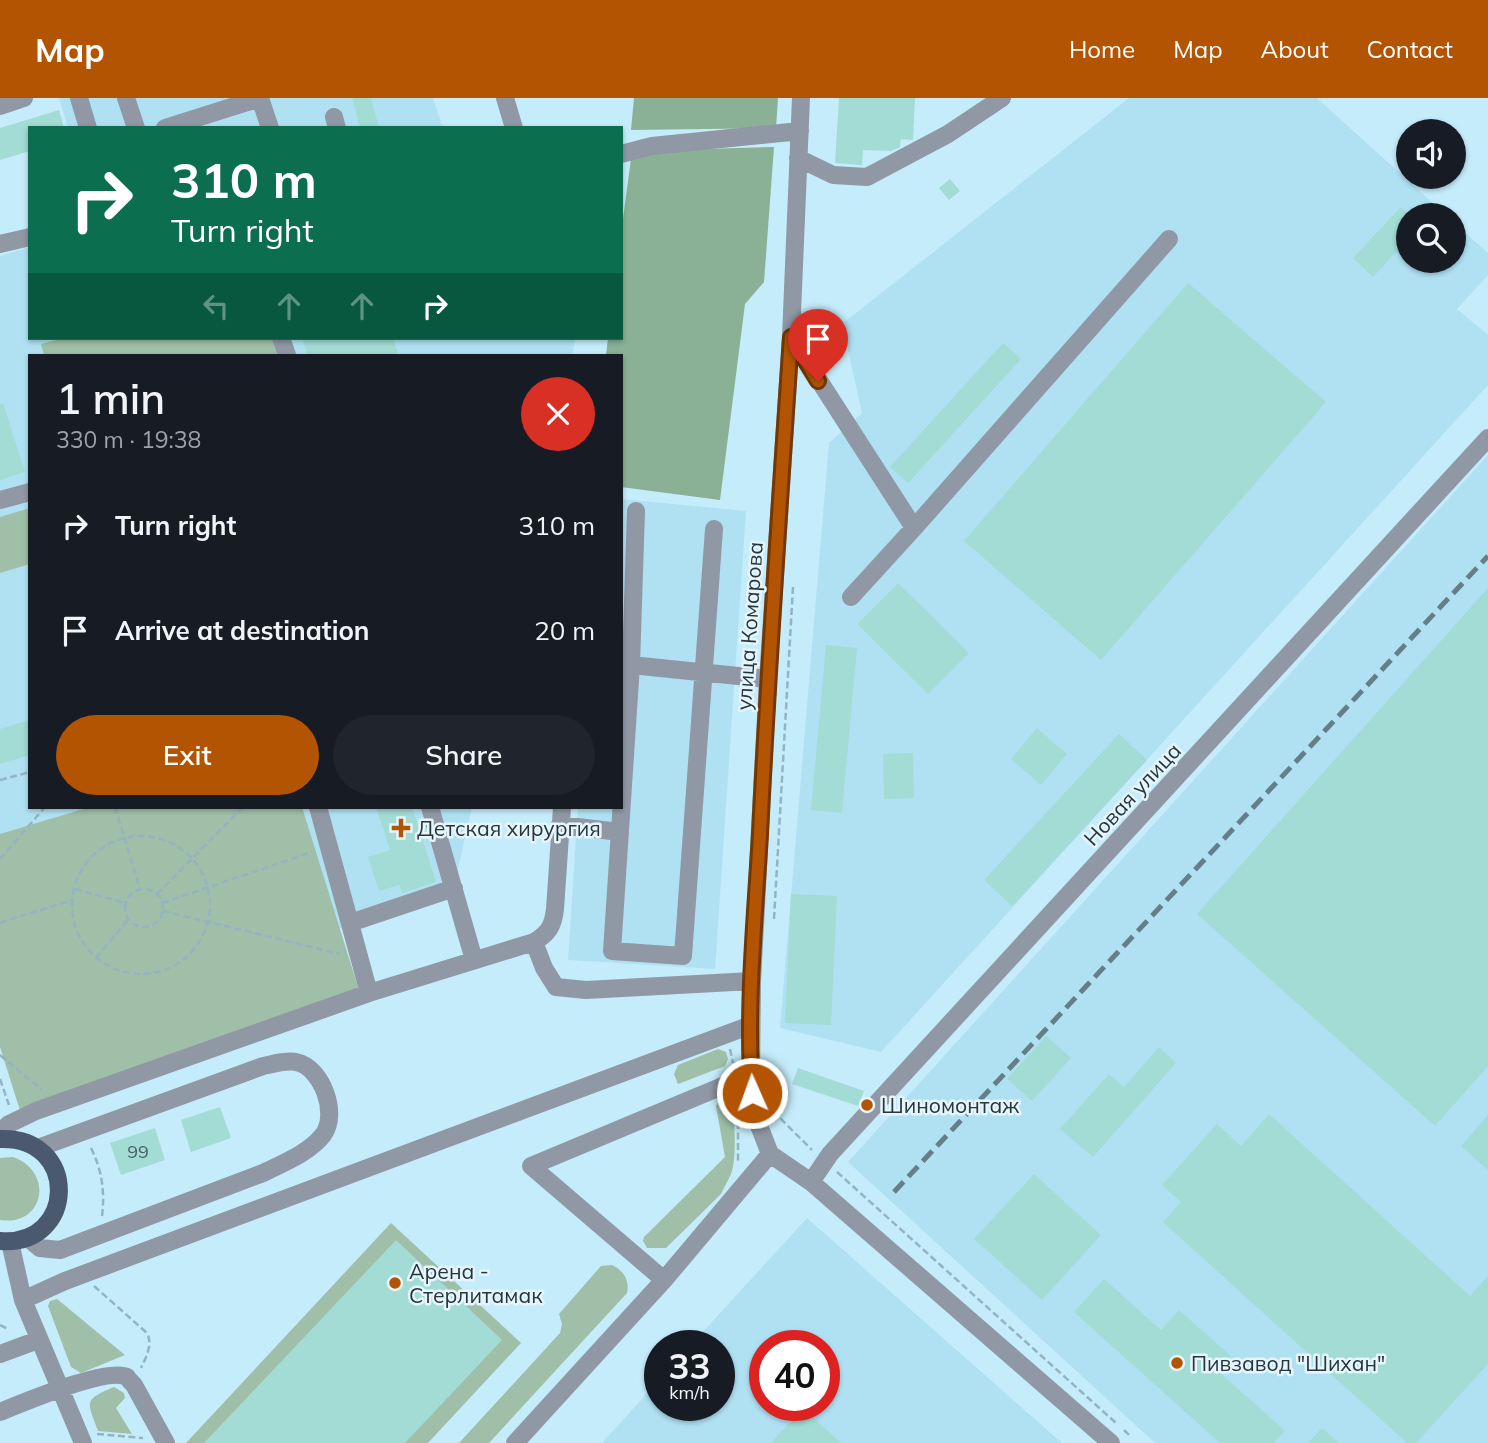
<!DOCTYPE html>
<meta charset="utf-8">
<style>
:root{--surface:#171b24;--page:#20242c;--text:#f1f3f6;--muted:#9ea1a6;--accent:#b25401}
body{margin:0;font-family:Mulish,sans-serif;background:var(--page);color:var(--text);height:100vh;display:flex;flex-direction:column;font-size:26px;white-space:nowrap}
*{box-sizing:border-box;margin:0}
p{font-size:23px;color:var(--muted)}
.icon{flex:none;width:38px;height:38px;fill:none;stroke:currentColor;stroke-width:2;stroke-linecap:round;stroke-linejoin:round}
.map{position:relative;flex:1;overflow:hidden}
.side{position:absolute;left:28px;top:256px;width:595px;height:455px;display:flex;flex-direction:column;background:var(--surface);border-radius:0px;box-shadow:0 2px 5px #0004}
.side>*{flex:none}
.banner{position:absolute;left:28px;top:28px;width:595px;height:214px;border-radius:0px;box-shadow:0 2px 5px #0004;background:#0b6e4f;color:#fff;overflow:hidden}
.buttons{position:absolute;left:1396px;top:21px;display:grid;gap:14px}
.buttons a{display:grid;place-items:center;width:70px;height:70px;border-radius:50%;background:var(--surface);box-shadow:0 2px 5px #0004;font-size:35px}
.speed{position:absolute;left:644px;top:1232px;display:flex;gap:14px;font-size:35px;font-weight:700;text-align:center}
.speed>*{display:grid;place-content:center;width:91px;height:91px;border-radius:50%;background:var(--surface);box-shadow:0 2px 5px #0004;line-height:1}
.speed small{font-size:18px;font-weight:400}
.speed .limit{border:10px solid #d22;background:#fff;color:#111}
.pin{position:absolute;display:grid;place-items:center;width:60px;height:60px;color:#fff;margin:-72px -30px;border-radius:50% 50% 50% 0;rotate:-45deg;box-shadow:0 0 7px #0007}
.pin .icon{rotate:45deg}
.me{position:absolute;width:77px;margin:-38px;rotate:358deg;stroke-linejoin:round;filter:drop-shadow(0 0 5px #0008)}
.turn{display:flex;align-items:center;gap:24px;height:147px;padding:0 28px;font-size:32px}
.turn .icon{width:91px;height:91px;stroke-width:2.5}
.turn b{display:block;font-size:49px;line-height:60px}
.lanes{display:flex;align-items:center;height:66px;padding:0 28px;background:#0003;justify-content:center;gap:35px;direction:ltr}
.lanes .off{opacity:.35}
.round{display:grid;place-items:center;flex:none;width:74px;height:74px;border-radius:37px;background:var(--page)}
.summary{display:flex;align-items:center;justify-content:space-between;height:119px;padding:0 28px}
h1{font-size:42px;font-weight:600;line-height:52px}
.primary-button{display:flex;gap:14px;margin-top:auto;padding:14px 28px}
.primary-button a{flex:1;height:80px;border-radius:42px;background:var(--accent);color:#fff;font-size:28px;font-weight:600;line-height:80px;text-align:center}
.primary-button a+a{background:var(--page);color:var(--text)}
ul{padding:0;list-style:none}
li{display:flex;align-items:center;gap:21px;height:105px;padding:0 28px}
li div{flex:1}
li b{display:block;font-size:26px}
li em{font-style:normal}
header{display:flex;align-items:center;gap:42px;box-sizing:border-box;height:98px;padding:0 35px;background:var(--accent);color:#fff}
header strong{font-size:33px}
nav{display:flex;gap:38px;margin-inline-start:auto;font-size:24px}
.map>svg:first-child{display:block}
</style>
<header>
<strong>Map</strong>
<nav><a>Home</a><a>Map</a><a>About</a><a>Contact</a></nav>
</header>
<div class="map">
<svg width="1488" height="1345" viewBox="0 0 1488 1345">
<rect width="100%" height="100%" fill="#c5ecfb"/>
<path fill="#b0e1f3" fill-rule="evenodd" d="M59,0H433L443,30H68Z
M1129,0H1317L1446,117H1409V163H1454V125L1488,155V177L1457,211L1488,237V287L881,954L780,930L829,345L862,315L842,226Z
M30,149V240H576L572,257H30V709H472L453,793L31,934L0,833V158Z
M1488,357V1345H1155L848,1064Z
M621,401L746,413L715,871L568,862L578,709H621Z
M807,1120L1062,1345H602L660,1281V1307H719V1248H690ZM765,1248H824V1307H765Z"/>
<path fill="#9fbfa8" d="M64,240H272L277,257H44L41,246Z
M30,410V466L0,475V419Z
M90,709H302L363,905L23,1022L0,949V736Z
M718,951L726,954L728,961L725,968L678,986L674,976L678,967Z
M728,1000C736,1014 737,1060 731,1076C728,1083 724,1089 721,1096L666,1150H647L643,1143L644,1139L725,1059L716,1008L719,1003Z
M13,1059C55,1074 44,1129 0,1122V1060Z
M391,1125L521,1245L428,1345H186Z
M612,1167C623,1172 630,1182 627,1195L489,1345H459L560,1235L562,1226L559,1216L601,1168Z
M57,1201L125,1257L81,1275L71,1269L48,1208L50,1203Z
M114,1289L124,1295L125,1300L116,1310L132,1336L98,1333C87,1303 83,1302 114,1289Z"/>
<path fill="#8ab095" d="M634,0H778L776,30L631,32Z
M774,49L764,184L745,206L720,402L621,389V257H606L608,240H621V136L632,53Z"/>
<path fill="#a3dbd5" d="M352,0H371L379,30H360Z
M839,0H915L913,42L901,41L900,49L891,53L863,52L862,67L835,65Z
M59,12L64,30H30V53L0,62V30Z
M950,81L960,93L949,102L939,90Z
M1401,109L1409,116V140L1373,179L1353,160Z
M1188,185L1326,304L1101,562L964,443Z
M302,240H393L398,255L389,257H307Z
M1003,245L1021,261L908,385L890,369Z
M3,305L25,374L0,382V306Z
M898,485L969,555L928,596L857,526Z
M1488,490V968L1435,1028L1197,816Z
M826,547L857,550L842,715L811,712Z
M30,622V657L0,666V631Z
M1037,630L1067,656L1041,687L1011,661Z
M1119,636L1147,662L1012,808L984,782Z
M913,655L914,700L884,701L883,656Z
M376,709H412L436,784L402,795L399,787L379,793L368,759L390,752Z
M791,796L837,798L831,927L785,925Z
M1046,938L1071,960L1032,1003L1007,981Z
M1159,949L1176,965L1093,1059L1060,1031L1109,976L1124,989Z
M798,970L864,993L858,1008L792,986Z
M220,1009L231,1040L191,1054L181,1022Z
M1269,1016L1470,1198L1488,1178V1266L1416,1345H1407L1163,1124L1181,1104L1162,1087L1217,1026L1241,1048Z
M1488,1017V1072L1461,1048Z
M155,1030L165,1062L121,1077L110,1045Z
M1034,1076L1101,1137L1042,1202L974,1141Z
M396,1142L502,1242L405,1345H204Z
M1104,1181L1161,1232L1179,1212L1231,1258L1218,1273L1285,1333L1273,1345H1220L1074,1214Z
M803,1310L841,1345H771Z
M1322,1330L1339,1345H1308Z"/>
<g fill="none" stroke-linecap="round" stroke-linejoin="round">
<path stroke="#94b4c1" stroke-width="2.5" stroke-dasharray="7 3.5" stroke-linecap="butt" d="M0,682L30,674
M115,709L140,791
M72 807a69 69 0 1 1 138 0a69 69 0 1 1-138 0Z
M0,761L45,709
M125 810a19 19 0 1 1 38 0a19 19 0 1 1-38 0Z
M75,791L125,805
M157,796L243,709
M162,805L312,754
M163,813L340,856
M774,821L793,489
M0,825L72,802
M96,860L128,822
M730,951L733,965
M0,957L42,992
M0,981L9,1007
M773,1013L812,1052
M738,1024V1066
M91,1050C102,1072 105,1094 102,1118
M837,1074L1116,1325
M94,1188L147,1235C153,1247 146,1259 141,1270
M0,1227L8,1231
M1124,1332L1129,1337
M97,1336L143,1340"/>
<path stroke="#8f98a4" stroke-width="18" d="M79,0L88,30
M126,0L136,30
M260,0L270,30
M505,0L514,30
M0,8L24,0
M334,19L337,30
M165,30L260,0
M621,56L652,48L800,33
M798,60L833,77L867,79L948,36L1002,0
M0,146L30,139
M791,239L914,430
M281,240L287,257
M0,402L30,394
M636,413L631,567L768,581
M851,499L914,430L1169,141
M631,567L612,853L683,858L714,431
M318,709L369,895
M430,709L474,862
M560,727L620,734
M350,825L454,790
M534,844L544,870L556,889L586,892L752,883
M0,1034L9,1026L36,1013L369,895L534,844C549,835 553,828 555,811L562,709
M770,1056L753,1012L751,979L752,883L768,581L791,239L801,0
M770,1056L811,1084L1111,1345
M811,1084L830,1056L1488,340
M28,1140L40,1150L60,1152L263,1075C283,1065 309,1055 323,1037C339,1016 322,969 296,964C285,962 274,966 263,968L38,1050
M10,1144L23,1202L83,1345
M664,1182L531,1068L725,987L751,979
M23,1202L65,1183L751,927
M0,1256L38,1242
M0,1314C22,1305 108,1269 127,1279C127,1280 134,1287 134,1287L166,1345
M515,1345L664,1182L770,1056"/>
<path stroke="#4a596e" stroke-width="18" d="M0,1041C80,1038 77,1149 0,1143"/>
<path stroke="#657e87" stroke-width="5" stroke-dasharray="14 7" stroke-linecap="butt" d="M894,1094L1488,458"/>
</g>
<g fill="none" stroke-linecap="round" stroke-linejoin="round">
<g stroke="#743701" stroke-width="18">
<path id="route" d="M752,995C746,909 755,822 760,736C768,570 780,404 791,239L818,283"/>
</g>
<use href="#route" stroke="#b25401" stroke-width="12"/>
</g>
<g fill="#b25401" stroke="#e5f5fb" stroke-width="2.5">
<path d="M397.5 719.5h7v7h7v7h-7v7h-7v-7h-7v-7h7z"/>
<circle cx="867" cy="1007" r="7"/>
<circle cx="395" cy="1185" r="7"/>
<circle cx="1177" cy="1265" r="7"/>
</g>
<g text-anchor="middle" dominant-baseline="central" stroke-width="5" stroke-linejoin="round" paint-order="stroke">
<g font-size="18" fill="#455f62">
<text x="138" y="1053">99</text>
</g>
<g font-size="21" fill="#26363c" stroke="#e5f5fb">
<text transform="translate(749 528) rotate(-86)">улица Комарова</text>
<text transform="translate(1132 696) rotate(-47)">Новая улица</text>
</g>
<g font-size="21" fill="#26363c" stroke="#e5f5fb" text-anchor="start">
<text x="417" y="730">Детская хирургия</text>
<text x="881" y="1007">Шиномонтаж</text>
<text x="409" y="1173">Арена -<tspan x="409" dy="24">Стерлитамак</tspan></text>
<text x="1191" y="1265">Пивзавод "Шихан"</text>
</g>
</g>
</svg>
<div class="buttons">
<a><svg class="icon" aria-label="sound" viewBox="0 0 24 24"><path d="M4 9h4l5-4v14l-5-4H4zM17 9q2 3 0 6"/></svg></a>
<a><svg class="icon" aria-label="search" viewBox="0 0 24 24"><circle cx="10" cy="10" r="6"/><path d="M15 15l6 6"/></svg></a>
</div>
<div class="speed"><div>33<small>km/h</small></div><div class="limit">40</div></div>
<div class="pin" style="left:818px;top:283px;background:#d93025"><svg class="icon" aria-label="arrive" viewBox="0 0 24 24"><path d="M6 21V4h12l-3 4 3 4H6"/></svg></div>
<svg class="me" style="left:752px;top:995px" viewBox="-20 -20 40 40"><circle r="17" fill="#b25401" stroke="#fff" stroke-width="3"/><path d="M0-11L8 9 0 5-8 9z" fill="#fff"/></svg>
<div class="banner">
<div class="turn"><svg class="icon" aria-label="right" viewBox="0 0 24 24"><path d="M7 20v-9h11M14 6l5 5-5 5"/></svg><div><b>310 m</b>Turn right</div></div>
<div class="lanes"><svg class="icon off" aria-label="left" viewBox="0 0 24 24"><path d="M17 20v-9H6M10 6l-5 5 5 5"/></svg><svg class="icon off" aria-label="ahead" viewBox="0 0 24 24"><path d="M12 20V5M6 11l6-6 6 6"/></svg><svg class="icon off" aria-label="ahead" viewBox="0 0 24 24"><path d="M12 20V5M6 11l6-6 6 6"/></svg><svg class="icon" aria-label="right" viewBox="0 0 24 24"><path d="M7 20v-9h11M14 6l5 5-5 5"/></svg></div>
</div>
<section class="side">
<div class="summary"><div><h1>1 min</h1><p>330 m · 19:38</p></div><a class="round" style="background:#d93025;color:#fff"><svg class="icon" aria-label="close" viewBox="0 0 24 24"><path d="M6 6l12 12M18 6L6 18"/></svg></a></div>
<ul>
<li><svg class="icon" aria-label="right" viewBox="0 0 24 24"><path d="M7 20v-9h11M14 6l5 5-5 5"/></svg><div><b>Turn right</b></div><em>310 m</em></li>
<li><svg class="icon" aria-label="arrive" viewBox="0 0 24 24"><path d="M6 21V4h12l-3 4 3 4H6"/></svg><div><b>Arrive at destination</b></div><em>20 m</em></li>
</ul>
<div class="primary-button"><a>Exit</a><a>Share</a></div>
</section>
</div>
